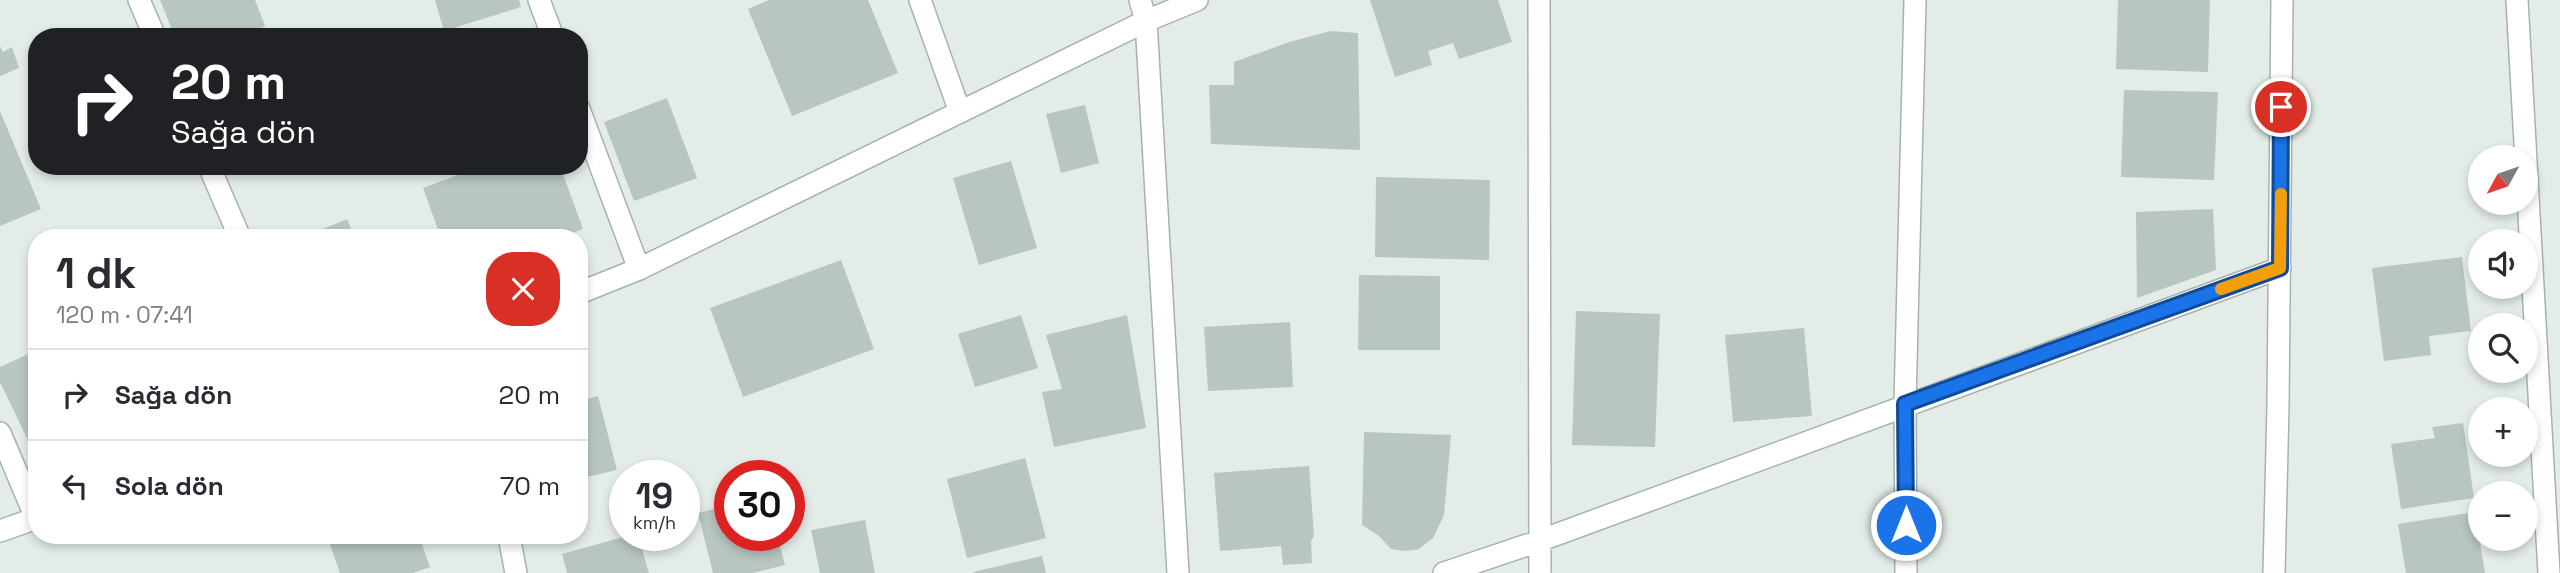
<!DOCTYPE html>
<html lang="tr">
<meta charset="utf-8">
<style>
:root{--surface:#fff;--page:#f2f2f3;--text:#2b2b33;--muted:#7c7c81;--line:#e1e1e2}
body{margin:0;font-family:"Space Grotesk",sans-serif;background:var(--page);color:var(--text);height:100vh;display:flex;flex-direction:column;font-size:26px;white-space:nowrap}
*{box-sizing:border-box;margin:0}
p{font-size:23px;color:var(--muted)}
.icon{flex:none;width:38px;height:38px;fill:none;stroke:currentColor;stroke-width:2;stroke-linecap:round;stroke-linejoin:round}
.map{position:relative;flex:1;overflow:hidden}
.drawer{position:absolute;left:28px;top:229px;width:560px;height:315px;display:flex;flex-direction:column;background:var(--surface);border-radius:28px;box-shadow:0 4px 10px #0003}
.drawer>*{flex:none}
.hud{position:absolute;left:28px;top:28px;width:560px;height:147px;border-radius:28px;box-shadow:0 4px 10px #0003;background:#202124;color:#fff;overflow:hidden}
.needle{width:46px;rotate:230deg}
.buttons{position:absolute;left:2468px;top:145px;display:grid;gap:14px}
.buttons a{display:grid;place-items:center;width:70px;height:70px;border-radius:50%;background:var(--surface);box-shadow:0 4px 10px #0003;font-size:35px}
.speed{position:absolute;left:609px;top:460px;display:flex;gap:14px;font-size:35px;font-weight:700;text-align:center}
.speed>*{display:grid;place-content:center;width:91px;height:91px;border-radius:50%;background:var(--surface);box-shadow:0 4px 10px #0003;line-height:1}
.speed small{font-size:18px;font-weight:400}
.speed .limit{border:10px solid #d22;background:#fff;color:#111}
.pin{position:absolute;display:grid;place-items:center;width:60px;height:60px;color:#fff;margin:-30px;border:4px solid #fff;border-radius:50%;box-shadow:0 2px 7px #0007}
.me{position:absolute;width:77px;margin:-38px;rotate:0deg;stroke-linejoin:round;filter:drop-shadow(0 0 5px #0008)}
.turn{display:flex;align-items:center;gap:24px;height:147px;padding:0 28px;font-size:32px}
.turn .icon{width:91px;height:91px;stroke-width:2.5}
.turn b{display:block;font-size:49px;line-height:60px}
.round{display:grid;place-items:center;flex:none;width:74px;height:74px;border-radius:28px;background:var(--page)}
.overview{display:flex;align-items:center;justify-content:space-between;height:119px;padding:0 28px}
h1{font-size:42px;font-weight:700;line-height:52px}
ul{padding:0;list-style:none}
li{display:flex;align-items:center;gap:21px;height:91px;padding:0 28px;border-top:2px solid var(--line)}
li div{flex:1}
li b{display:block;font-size:26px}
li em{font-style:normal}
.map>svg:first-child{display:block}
</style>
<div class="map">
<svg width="2560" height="573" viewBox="0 0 2560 573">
<rect width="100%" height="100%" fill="#e3ece7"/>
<path fill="#b9c6c0" d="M160,0H255L265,26L238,37H175Z
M435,0H519L521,7L444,31Z
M769,0H868L898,73L792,116L748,9Z
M1370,0H1498L1512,42L1459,59L1453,43L1428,51L1432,65L1395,77Z
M2118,0H2210L2208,72L2116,69Z
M1331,31L1358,33L1360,150L1211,144L1209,85H1234V62L1289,42Z
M0,46L3,52L12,47L19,68L0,76Z
M2124,90L2218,92L2214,180L2121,177Z
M667,98L697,178L634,201L604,122Z
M1085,105L1099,163L1061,173L1046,114Z
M0,111L41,209L0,226Z
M1011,161L1037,248L979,265L953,178Z
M482,166H560L583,229L559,238H441L423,188Z
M1376,177L1490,180L1489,260L1375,257Z
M2213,209L2216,270L2137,298L2136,212Z
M347,219L355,238H301Z
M2462,257L2471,331L2429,336L2431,355L2384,361L2372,268Z
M841,260L874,349L743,397L710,308Z
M1359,275L1440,276V350H1358Z
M1576,311L1660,314L1655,447L1572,445Z
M1021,315L1038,368L975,387L958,334Z
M1127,315L1146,428L1054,447L1042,392L1062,389L1046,335Z
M1290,322L1293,387L1208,391L1204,327Z
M1804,328L1812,416L1733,422L1725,335Z
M37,350V459L0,382V367Z
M598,396L617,470L579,479V401Z
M2463,423L2474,498L2401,509L2391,444L2435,438L2432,427Z
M1364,432L1451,435L1444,515L1433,538L1419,549L1405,551L1391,549L1379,536L1362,525Z
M1025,458L1046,538L967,558L947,479Z
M1309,466L1314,536L1311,541L1312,563L1283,565L1281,546L1220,551L1214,473Z
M730,505V536H777L785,565L753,573H713L698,513Z
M2475,512L2485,573H2406L2398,524Z
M865,520L875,573H820L811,530Z
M327,536H419L430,567L413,573H340Z
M627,536H638L649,573H567L562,554Z
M1042,556L1046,573H974L973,572Z"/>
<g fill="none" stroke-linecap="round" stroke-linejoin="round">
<g stroke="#a6b3ad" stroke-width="24">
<path id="minor" d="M139,0L155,37
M539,0L553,37
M920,0L960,112
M1140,0L1146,21L1178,573
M1539,0L1540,573
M2517,0L2549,573
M579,109L639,269
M209,166L240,238
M0,433L36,518
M509,536L516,573
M1444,573L1539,541L2280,268
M1906,573L1905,404L1915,0
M2274,573L2278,405L2282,0"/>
</g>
<g stroke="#a6b3ad" stroke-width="24">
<path id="tertiary" d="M579,293L639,269L1146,21L1197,0
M0,531L37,518"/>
</g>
<use href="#minor" stroke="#fff" stroke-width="21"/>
<use href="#tertiary" stroke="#fff" stroke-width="21"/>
</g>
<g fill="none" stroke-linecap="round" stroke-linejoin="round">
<g stroke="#114b97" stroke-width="18">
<path id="route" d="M1906,525L1905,404L2280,268L2281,107"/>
</g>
<use href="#route" stroke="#1a73e8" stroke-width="12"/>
<path stroke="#f59e0b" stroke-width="12" d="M2221,289L2280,268L2281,194"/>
</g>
</svg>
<div class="buttons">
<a><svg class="needle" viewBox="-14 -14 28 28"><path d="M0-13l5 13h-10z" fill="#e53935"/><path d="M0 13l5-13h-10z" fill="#7c7c81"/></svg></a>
<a><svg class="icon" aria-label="sound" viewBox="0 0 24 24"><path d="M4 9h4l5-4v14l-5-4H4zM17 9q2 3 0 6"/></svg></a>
<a><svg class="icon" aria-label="search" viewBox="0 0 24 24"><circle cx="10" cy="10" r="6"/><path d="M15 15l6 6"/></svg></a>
<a>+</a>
<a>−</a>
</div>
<div class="speed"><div>19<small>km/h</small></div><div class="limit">30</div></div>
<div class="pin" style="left:2281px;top:107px;background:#d93025"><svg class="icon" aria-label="arrive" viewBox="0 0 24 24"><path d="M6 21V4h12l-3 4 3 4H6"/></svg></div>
<svg class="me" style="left:1906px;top:525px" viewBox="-20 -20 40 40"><circle r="17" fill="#1a73e8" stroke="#fff" stroke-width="3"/><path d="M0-11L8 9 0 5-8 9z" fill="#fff"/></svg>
<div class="hud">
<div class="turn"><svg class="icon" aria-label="right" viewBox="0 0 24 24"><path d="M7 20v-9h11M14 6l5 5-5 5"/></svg><div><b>20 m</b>Sağa dön</div></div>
</div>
<section class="drawer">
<div class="overview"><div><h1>1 dk</h1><p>120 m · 07:41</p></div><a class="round" style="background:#d93025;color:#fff"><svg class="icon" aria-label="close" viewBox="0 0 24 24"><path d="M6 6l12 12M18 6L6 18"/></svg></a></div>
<ul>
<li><svg class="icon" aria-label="right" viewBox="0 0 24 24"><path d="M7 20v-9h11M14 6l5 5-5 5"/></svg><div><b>Sağa dön</b></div><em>20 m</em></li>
<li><svg class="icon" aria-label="left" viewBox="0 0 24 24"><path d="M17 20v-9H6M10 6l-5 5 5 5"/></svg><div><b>Sola dön</b></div><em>70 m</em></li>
</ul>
</section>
</div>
